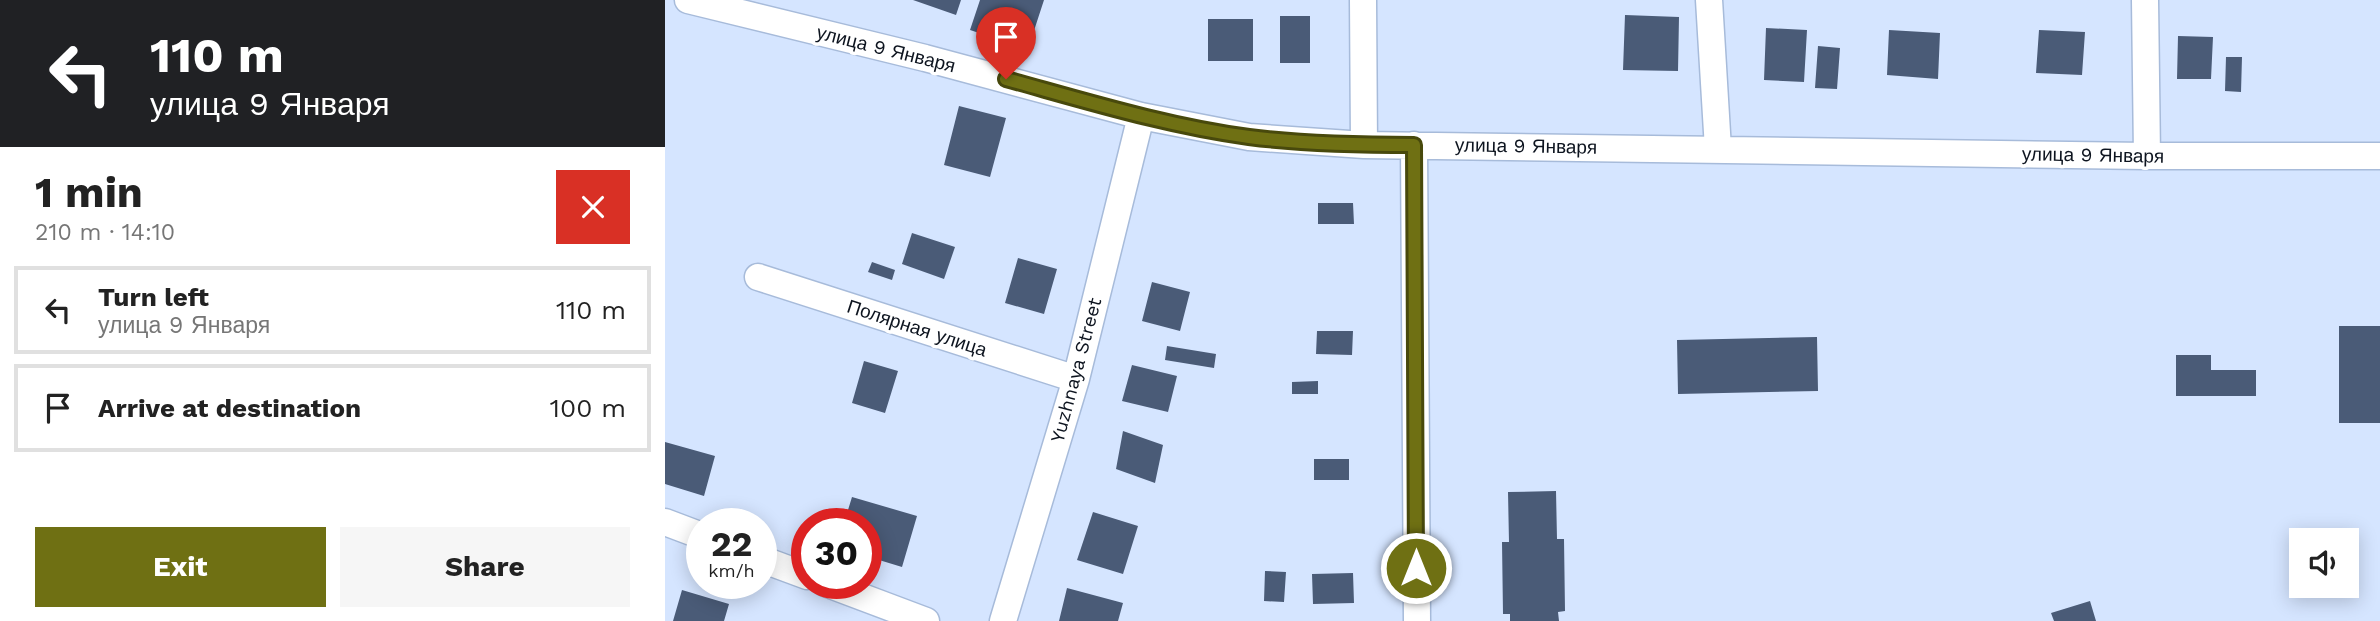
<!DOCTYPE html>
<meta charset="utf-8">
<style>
:root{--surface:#fff;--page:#f6f6f6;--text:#222;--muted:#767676;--line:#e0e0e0;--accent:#6f7013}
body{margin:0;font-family:"Work Sans",sans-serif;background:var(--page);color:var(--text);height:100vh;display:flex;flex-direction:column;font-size:26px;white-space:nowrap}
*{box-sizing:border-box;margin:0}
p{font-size:23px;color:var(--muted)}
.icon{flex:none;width:38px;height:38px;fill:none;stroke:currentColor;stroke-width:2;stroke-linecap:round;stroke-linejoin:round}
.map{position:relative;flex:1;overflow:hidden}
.sheet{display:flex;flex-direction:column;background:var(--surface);width:665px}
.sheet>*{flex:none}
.guide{background:#202124;color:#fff;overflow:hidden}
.buttons{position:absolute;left:1624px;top:528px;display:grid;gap:14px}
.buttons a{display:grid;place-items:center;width:70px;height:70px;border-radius:0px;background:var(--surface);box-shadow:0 4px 18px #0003;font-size:35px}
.speed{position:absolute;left:21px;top:508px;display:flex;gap:14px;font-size:35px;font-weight:700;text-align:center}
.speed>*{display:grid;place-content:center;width:91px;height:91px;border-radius:50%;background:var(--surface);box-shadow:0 4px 18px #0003;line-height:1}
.speed small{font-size:18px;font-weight:400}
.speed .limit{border:10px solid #d22;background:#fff;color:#111}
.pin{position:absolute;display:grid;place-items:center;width:60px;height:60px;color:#fff;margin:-72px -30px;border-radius:50% 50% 50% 0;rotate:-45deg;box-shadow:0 0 7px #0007}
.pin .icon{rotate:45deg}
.me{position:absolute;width:77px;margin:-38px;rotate:0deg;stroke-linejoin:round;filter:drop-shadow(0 0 5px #0008)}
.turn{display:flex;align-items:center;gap:24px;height:147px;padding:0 35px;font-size:32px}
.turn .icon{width:91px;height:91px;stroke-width:2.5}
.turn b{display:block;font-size:49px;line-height:60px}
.round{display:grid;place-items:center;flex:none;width:74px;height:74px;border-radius:0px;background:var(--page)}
.overview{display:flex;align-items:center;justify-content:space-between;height:119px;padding:0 35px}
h1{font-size:42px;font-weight:700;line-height:52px}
.primary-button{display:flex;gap:14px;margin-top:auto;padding:14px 35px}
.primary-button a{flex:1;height:80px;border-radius:0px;background:var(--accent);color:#fff;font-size:28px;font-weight:700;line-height:80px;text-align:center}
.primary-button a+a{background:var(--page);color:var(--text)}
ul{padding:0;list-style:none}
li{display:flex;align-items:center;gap:21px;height:88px;margin:0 14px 10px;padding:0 21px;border:4px solid var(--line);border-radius:0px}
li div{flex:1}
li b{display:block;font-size:26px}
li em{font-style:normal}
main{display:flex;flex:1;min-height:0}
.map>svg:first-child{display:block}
</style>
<main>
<section class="sheet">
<div class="guide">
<div class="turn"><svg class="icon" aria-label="left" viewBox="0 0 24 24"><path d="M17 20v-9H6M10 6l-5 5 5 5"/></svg><div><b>110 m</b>улица 9 Января</div></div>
</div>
<div class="overview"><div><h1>1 min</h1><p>210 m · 14:10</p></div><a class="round" style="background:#d93025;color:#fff"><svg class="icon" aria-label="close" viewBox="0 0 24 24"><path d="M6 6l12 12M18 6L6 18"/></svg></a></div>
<ul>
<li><svg class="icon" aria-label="left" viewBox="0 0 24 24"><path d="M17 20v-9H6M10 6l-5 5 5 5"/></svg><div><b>Turn left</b><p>улица 9 Января</p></div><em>110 m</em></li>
<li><svg class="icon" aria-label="arrive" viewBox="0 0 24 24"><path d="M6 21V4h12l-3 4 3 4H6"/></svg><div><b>Arrive at destination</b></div><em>100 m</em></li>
</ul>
<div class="primary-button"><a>Exit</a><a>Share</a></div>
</section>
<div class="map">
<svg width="1715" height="621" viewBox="0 0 1715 621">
<rect width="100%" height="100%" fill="#d5e5ff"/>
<path fill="#4a5b77" d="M248,0H296L291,15Z
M315,0H379L363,49L305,30Z
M960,15L1014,17L1013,71L958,70Z
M615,16H645V63H615Z
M543,19H588V61H543Z
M1101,28L1142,30L1139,82L1099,80Z
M1224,30L1275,33L1273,79L1222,75Z
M1374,30L1420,32L1417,75L1371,73Z
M1513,36L1548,37L1546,79H1512Z
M1153,46L1175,48L1172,89L1150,88Z
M1561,57H1577L1576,92L1560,91Z
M294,106L341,118L325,177L279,165Z
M653,203H688L689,224H653Z
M247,233L290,247L279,279L237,264Z
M353,258L392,269L379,314L340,303Z
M207,262L230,270L227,280L203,272Z
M487,282L525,292L515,331L477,321Z
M1674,326H1715V423H1674Z
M652,331H688L687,355L651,354Z
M1152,337L1153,391L1013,394L1012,340Z
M502,346L551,354L549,368L500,360Z
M1511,355H1546V370H1591V396H1511Z
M199,361L233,371L220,413L187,403Z
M467,365L512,376L503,412L457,401Z
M653,381V394H627V382Z
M458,431L498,445L490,483L451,469Z
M0,442L50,456L39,496L0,484Z
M649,459H684V480H649Z
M891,491L892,539H899L900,611L893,612L894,621H845V614H838L837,542H844L843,492Z
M187,497L252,516L237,567L201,556V523H179Z
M428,512L473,526L458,574L412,560Z
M600,571L621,572L619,602L599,601Z
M688,573L689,603L648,604L647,574Z
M402,588L458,603L453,621H394Z
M17,590L64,604L59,621H8Z
M1425,601L1431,621H1389L1386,613Z"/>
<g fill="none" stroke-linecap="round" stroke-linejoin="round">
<g stroke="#a7bbda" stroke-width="29">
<path id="minor" d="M23,0L260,58L476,116L584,137L699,145L1482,156H1715
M698,0L699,145
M1044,0L1053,149
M1480,0L1482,156
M749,145L752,621
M93,277L411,379
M0,522L37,536
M96,559L142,576
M160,583L261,621
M338,621L411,379L476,116"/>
</g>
<use href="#minor" stroke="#fff" stroke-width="26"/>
</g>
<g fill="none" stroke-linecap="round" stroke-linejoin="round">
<g stroke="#48490c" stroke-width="18">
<path id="route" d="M341,79C421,101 502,126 584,137C638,144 694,145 749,145L751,568"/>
</g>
<use href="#route" stroke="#6f7013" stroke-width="12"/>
</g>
<g text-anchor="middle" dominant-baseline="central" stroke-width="7" stroke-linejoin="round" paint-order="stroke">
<g font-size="19" fill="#0d141f" stroke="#fff">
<text transform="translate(221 49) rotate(14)">улица 9 Января</text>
<text transform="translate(861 146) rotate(1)">улица 9 Января</text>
<text transform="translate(1428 155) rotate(1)">улица 9 Января</text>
<text transform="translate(252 328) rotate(18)">Полярная улица</text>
<text transform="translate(411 370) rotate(-75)">Yuzhnaya Street</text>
</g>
</g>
</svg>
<div class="buttons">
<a><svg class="icon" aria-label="sound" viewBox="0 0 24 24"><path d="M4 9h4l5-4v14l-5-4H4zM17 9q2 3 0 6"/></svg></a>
</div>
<div class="speed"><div>22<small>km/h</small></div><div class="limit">30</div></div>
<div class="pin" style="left:341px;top:79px;background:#d93025"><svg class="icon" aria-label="arrive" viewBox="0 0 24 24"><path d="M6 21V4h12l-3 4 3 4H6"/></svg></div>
<svg class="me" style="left:751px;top:568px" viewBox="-20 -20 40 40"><circle r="17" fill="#6f7013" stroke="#fff" stroke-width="3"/><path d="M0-11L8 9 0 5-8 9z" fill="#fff"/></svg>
</div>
</main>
